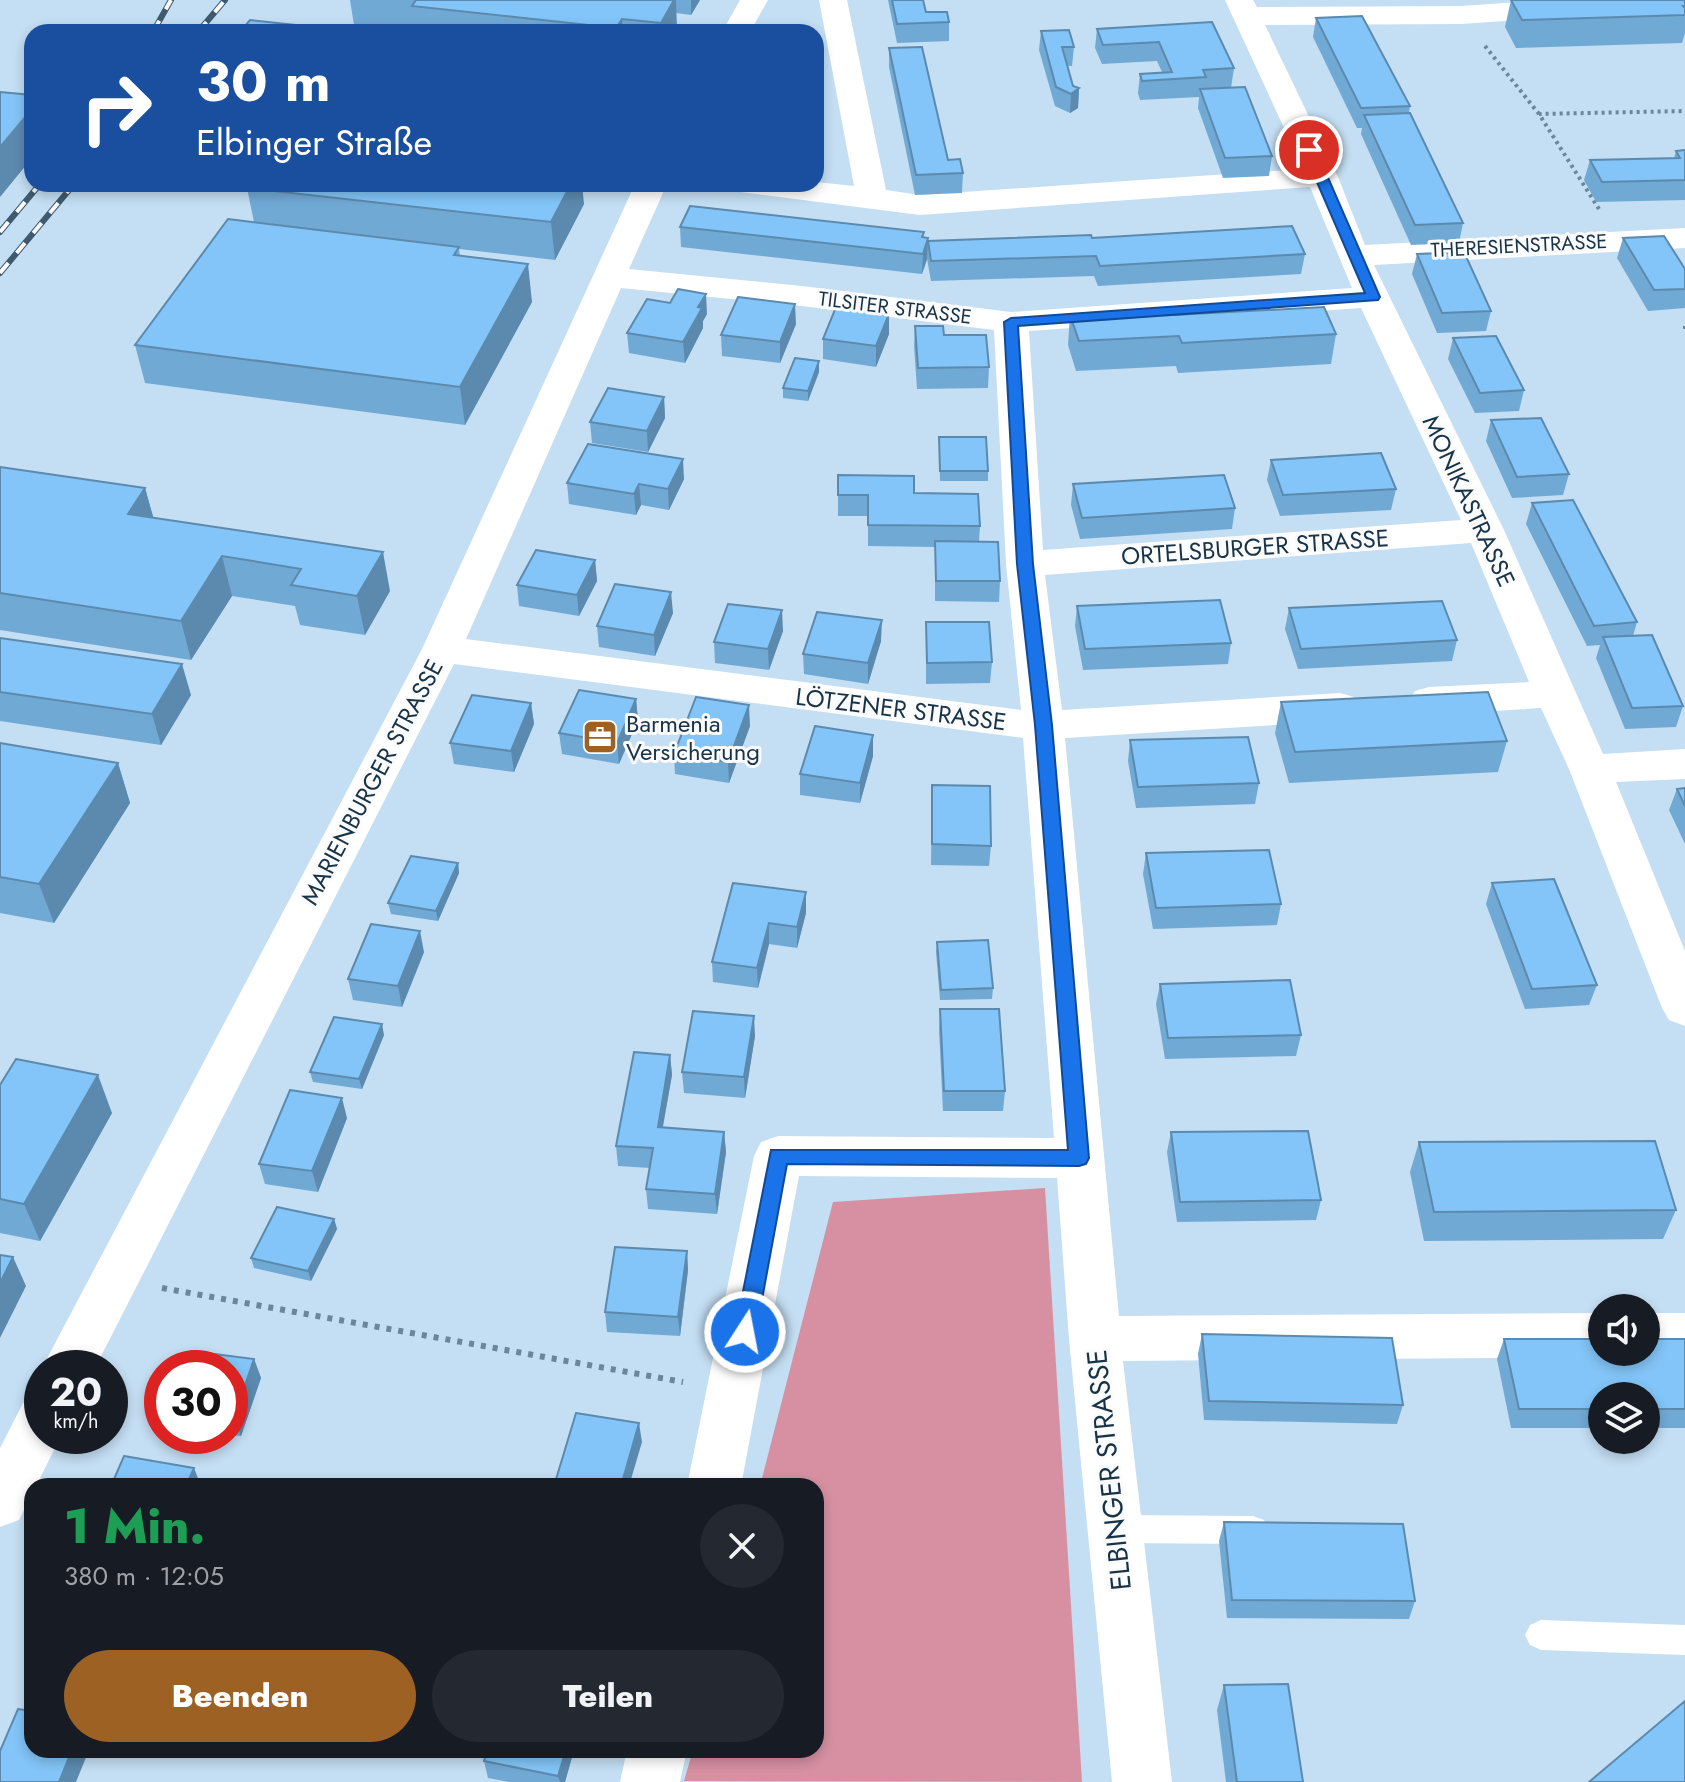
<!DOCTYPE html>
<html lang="de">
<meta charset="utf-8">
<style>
:root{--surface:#171b24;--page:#242831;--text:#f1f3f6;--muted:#9ea1a6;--accent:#9d6123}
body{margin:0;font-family:Jost,sans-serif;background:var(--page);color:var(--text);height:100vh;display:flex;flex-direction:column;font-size:30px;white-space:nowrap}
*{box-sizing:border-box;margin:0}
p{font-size:26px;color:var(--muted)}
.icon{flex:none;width:44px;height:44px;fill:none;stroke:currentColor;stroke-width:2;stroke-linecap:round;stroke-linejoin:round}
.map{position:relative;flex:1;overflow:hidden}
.drawer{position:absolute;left:24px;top:1478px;width:800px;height:280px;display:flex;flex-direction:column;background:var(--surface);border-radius:24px;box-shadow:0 4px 12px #0003}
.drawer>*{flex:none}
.banner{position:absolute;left:24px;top:24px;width:800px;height:168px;border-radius:24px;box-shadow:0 4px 12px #0003;background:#1a4fa0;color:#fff;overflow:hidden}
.buttons{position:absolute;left:1588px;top:1294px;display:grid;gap:16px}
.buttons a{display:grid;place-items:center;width:72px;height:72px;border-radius:50%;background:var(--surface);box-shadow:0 4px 12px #0003;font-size:40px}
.speed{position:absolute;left:24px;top:1350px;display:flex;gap:16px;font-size:40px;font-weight:700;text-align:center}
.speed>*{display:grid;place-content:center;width:104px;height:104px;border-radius:50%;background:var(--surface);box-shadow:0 4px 12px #0003;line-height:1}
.speed small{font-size:20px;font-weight:400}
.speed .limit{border:12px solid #d22;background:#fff;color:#111}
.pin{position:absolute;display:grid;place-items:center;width:68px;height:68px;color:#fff;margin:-34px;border:4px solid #fff;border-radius:50%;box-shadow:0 2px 8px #0007}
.me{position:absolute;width:88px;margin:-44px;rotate:11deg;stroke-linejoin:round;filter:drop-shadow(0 0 6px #0008)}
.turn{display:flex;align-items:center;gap:28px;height:168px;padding:0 40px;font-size:36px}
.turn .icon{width:104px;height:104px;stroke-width:2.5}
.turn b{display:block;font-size:56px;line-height:68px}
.round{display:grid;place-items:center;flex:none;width:84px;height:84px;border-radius:42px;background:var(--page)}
.summary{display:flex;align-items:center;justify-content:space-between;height:136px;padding:0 40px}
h1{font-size:48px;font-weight:800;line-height:60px;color:#1e9e55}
.button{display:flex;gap:16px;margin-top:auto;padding:16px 40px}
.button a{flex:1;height:92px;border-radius:48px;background:var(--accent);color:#fff;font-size:32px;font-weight:800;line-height:92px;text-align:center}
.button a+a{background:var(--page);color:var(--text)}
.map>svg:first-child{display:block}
</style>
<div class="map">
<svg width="1685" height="1782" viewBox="0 0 1685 1782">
<rect width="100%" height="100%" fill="#c4def3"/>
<path fill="#d690a2" d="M1045,1188L1082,1782L684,1781L693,1750H816V1486H760L833,1202Z"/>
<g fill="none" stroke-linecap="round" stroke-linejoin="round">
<path stroke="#6b869b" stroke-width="4" stroke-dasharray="3 4" stroke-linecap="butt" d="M1485,46L1539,114
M1599,209L1539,114L1685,111
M1685,326V331"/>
<path stroke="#6b869b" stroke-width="6" stroke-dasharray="5 7" stroke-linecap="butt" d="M162,1288L683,1382"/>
<path fill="#fff" fill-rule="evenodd" d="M1115,1515L1253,1516L1264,1520L1268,1530L1264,1540L1253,1544L1115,1543L1104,1539L1100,1529L1104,1519Z
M1541,1620L1685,1625V1655L1541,1650L1530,1645L1525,1635L1530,1625Z"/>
<path fill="#fff" fill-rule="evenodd" d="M740,0H768L750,32H722Z
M819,0H847L886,190L920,195L1303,169L1225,0H1253L1257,7L1461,6L1547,0H1685V16L1547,18L1461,24L1265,25L1338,177L1365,245L1685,228V248L1374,265L1504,530L1603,754L1685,749V779L1616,782L1685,951V1026L1669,1020L1662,1008L1569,769L1541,708L1429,715L1415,711L1409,701L1415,691L1429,687L1529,682L1471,543L1045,575L1062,710L1340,693L1354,697L1360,707L1354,717L1340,721L1065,738L1119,1316L1602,1313V1352H1617L1602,1357L1123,1361L1172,1782H1112L1069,1339L1057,1178L799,1176L741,1486H687L754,1156L761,1142L778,1136L1054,1138L1023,738L454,664L95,1368H42L422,649L635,184H667L629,269L802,286L1011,312L1352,288L1310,187L920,215L733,191L728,184L816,182L854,186ZM621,288L802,306L994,330L1006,564L1021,710L466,639ZM1361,308L1461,520L1043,550L1029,331Z
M1646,1313H1685V1357H1646L1631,1352H1646Z
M42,1396V1436H61L36,1486H32V1494L19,1520L0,1527V1448L23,1403Z
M627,1750H687L680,1782H620Z"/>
<g stroke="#3f5a6f" stroke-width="6">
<path id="rail" d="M153,32L171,0
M198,32L225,0
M0,232L40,184
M0,273L74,184"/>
</g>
<use href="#rail" stroke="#fbfbfb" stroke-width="4" stroke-dasharray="13" stroke-linecap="butt"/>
</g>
<path fill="#71a9d5" d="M350,0H700L691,15L676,13L677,32H416L354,25Z
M888,0H923L926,12L949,22V41L897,43Z
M1511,0H1685V33L1682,43L1516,48L1505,27Z
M1316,18L1410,106L1409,113L1463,223L1459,243L1411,245L1361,134L1362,128H1357L1313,37Z
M1212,22L1234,68L1231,88L1272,156L1269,176L1223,178L1198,108L1199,97L1140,100L1138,93L1140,74L1162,72L1157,61L1102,64L1095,48L1097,29Z
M1041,31L1074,47L1072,66H1067L1073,86L1079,88L1078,108L1070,113L1055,106L1039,50Z
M889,48L948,160L963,173L962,193L915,195L889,67Z
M1685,150V200L1596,202L1584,180L1590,160L1674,158L1676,151Z
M247,188L584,204L555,260L459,249L460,256L532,302L465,425L145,383L135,345L254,222Z
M680,227L924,232L923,237L928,238V241L1092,238L1305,254L1301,274L1098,286L1094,276L931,281L927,259L922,274L681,247Z
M1623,238L1685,269V308L1648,311L1617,258Z
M1417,254L1491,311L1486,331L1437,333L1412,274Z
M707,314L703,321V328L685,363L629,353L627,333Z
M889,314V334L876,367L823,359V339Z
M1070,315H1174L1336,334L1331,364L1178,373L1176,366L1076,371L1068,345Z
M796,324L780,363L722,356L721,335Z
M915,326L989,367L988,388L917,389L914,346Z
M1453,338L1524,390L1519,411L1475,413L1448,359Z
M819,372L808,401L783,398V388Z
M664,397L665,418L648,452L592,443L590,422Z
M1491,420L1569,474L1563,495L1512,498L1486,441Z
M939,437L988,471V481H940Z
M1271,460L1396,489L1391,510L1280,516L1267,480Z
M0,467L145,488L153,517L390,591L365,635L300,625L295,606L232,596L191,660L0,630Z
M838,475L914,493L980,526L979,542L1000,581L999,602L935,601V547L868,546V516H838Z
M684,479L669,510L641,505L636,515L569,504L567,483Z
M1073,484L1235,508L1232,529L1080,539L1071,505Z
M1532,503L1637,622L1633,636L1683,706L1676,727L1625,729L1596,658L1600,645L1587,646L1526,524Z
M595,560L597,581L579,616L519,606L517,585Z
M1077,606L1231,643L1228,664L1083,670L1075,626Z
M1289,608L1457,640L1452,661L1298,669L1285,629Z
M673,613L655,656L599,647L597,626Z
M926,622L992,662L990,683L926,684Z
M783,631L769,670L715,663L714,642Z
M0,638L191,695L161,745L0,721Z
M881,641L868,684L804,674L803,654Z
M636,699L638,720L619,764L562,754L559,733Z
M1281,702L1507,741L1498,772L1289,783L1275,733Z
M531,703L534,724L514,772L454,764L450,743Z
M750,726L729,783L675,774L674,754Z
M873,735V756L860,803L800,795V774Z
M1130,740L1259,783L1255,804L1136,808L1128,761Z
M0,743L118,763L130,803L54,923L0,913Z
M932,785L991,846L989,866L931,865Z
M1685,788V844L1669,810L1677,789Z
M1146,853L1281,904L1277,925L1153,929L1143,874Z
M458,863L459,873L438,921L391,914L388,903Z
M1492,883L1597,985L1589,1005L1525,1009L1486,904Z
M806,892V913L797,948L769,944L758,988L713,982L712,962Z
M937,942L993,988L992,999L940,1000L936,952Z
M424,952L402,1007L353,1000L348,979Z
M1160,984L1301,1035L1296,1056L1165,1059L1156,1004Z
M940,1009L1005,1091L1003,1111H943L939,1030Z
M384,1035L362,1089L313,1082L310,1072Z
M755,1036L745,1098L684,1093L682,1072Z
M670,1055L672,1075L663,1127L724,1132L726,1152L717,1214L648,1209L646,1189L650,1168L618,1166L616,1146Z
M0,1085L112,1113L40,1241L0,1233Z
M347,1118L318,1192L265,1184L259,1164Z
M1171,1132L1321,1200L1316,1220L1177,1222L1167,1152Z
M1419,1142L1676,1210L1663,1239L1424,1241L1410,1172Z
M334,1219L337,1229L311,1281L254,1268L251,1258Z
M687,1251L688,1270L680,1336L607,1332L605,1312Z
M1202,1334L1403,1405L1397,1424L1204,1420L1198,1354Z
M1504,1339H1685V1428H1646V1396H1602V1428H1511L1497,1359Z
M254,1359L261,1378L241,1436L230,1435V1368Z
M1224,1522L1415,1601L1409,1619L1227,1618L1219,1541Z
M1224,1685L1303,1782H1226L1217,1710Z
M487,1750H574L565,1782H509L488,1778L484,1761Z"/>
<path fill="#5c8aae" d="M674,0H676L677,32H661V23Z
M691,0H700L691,15Z
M622,19L623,32H617L616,28Z
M1079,88L1078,108L1070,113L1071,94Z
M32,109V158L0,197V147Z
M571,184H582L584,204L555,260L551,222Z
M928,238L927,259L922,274L923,254Z
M528,264L532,302L465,425L460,387Z
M706,294L707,314L703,321V328L685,363L683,342L698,307Z
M795,304L796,324L780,363V342Z
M889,314V334L876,367V346Z
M819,361V372L808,401V391Z
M664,397L665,418L648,452L647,431Z
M683,459L684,479L669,510L668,489Z
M639,484L641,505L636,515L634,494Z
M145,488L156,527L128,514Z
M383,552L390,591L365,635L357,596Z
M222,556L232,596L191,660L181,621Z
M595,560L597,581L579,616L577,595Z
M671,592L673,613L655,656L654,635Z
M782,610L783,631L769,670L768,649Z
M882,620L881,641L868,684V663Z
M182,664L191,695L161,745L152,714Z
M636,699L638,720L619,764L617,743Z
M531,703L534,724L514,772L511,751Z
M749,705L750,726L729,783L728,762Z
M873,735V756L860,803V783Z
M118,763L130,803L54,923L39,884Z
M458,863L459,873L438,921L436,911Z
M806,892V913L797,948V927Z
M769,923V944L758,988L757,968Z
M420,931L424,952L402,1007L398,986Z
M754,1016L755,1036L745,1098L744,1077Z
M382,1024L384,1035L362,1089L359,1079Z
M670,1055L672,1075L659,1147L658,1127Z
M98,1075L112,1113L40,1241L24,1204Z
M342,1098L347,1118L318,1192L312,1171Z
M724,1132L726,1152L717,1214L715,1194Z
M334,1219L337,1229L311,1281L308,1271Z
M687,1251L688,1270L680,1336L678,1317Z
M13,1257L26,1286L0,1338V1283Z
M254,1359L261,1378L241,1436L234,1417Z
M639,1423L642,1442L629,1486H621Z
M194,1468L201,1486H186Z
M72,1750H89L76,1782H59Z
M566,1750H574L565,1782H560L558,1776Z"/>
<path fill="#83c5f8" stroke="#5c8aae" stroke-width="2" d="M416,0H674L661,23L622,19L616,28L412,6Z
M892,0H923L926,12H947L949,22L897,24Z
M1511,0H1685V6H1683L1685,8V15L1522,20Z
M1362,16L1410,106L1361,108L1316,18Z
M250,20L361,32H240Z
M1212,22L1234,68L1203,70L1206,77L1142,81L1140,74L1172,72L1159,42L1103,45L1097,29Z
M1069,30L1074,47H1062L1073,86L1079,88L1071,94L1056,87L1041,31Z
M922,47L948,160L960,159L963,173L916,175L889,48Z
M1245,87L1272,156L1225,158L1200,89Z
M0,92L32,95V109L0,147Z
M1410,113L1463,223L1415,225L1364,115Z
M1685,150V180L1602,182L1590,160L1680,158L1676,151Z
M250,184H571L551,222L247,188Z
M690,206L924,232L922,237L928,238L923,254L680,227Z
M228,219L459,247L454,255L528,264L460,387L135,345Z
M1292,226L1305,254L1100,266L1096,256L931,261L928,241L1091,235L1092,238Z
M1664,236L1685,269V289L1654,290L1623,238Z
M1464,252L1491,311L1442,313L1417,254Z
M678,289L706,294L698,307L702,308L683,342L627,333L647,299L670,303Z
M738,297L795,304L780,342L721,335Z
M836,307L889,314L876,346L823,339Z
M1324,307L1336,334L1182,343L1179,336L1079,341L1070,315L1172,309L1174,315Z
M915,326H943L944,335H986L989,367L918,368Z
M1496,336L1524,390L1480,393L1453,338Z
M795,358L819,361L808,391L783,388Z
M608,388L664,397L647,431L590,422Z
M1541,418L1569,474L1517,477L1491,420Z
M939,437H986L988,471H940Z
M588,444L683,459L668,489L639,484L634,494L567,483Z
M1381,453L1396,489L1283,495L1271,460Z
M0,467L145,488L128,514L383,552L357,596L291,585L301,569L222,556L181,621L0,593Z
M838,475L914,476V493L978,494L980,526L868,525V495H838Z
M1224,475L1235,508L1082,518L1073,484Z
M1573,500L1637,622L1594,626L1532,503Z
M935,541L998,542L1000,581H936Z
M536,550L595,560L577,595L517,585Z
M615,584L671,592L654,635L597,626Z
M1220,600L1231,643L1085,649L1077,606Z
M1442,601L1457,640L1301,649L1289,608Z
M728,604L782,610L768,649L714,642Z
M817,612L882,620L868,663L803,654Z
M926,622H989L992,662L927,663Z
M1652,635L1683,706L1632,708L1603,637Z
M0,638L182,664L152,714L0,692Z
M579,690L636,699L617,743L559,733Z
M1488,692L1507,741L1295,752L1281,702Z
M472,695L531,703L511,751L450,743Z
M696,697L749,705L728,762L674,754Z
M815,726L873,735L860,783L800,774Z
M1248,737L1259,783L1138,787L1130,740Z
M0,743L118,763L39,884L0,877Z
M932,785L990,786L991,846L932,844Z
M1685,788V806L1677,789Z
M1269,850L1281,904L1156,908L1146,853Z
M411,856L458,863L436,911L388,903Z
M1554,879L1597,985L1532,989L1492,883Z
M733,883L806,892L797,927L769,923L757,968L712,962Z
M371,924L420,931L398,986L348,979Z
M988,940L993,988L941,990L937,942Z
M1290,980L1301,1035L1168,1038L1160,984Z
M940,1009H999L1005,1091H944Z
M693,1011L754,1016L744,1077L682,1072Z
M334,1017L382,1024L359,1079L310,1072Z
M634,1052L670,1055L658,1127L724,1132L715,1194L646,1189L653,1148L616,1146Z
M16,1059L98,1075L24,1204L0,1199V1085Z
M290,1090L342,1098L312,1171L259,1164Z
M1308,1131L1321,1200L1180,1202L1171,1132Z
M1655,1141L1676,1210L1434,1212L1419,1142Z
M277,1207L334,1219L308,1271L251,1258Z
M615,1247L687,1251L678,1317L605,1312Z
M0,1255L13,1257L0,1283Z
M1202,1334L1392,1338L1403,1405L1209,1401Z
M1504,1339H1602V1352H1646V1339H1685V1409H1646V1396H1602V1409H1519Z
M191,1351L254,1359L234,1417H230V1368H185Z
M576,1413L639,1423L621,1486H554Z
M124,1456L194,1468L186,1486H111Z
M1224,1522L1403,1524L1415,1601L1232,1600Z
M1288,1684L1303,1782H1237L1224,1685Z
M1685,1701V1782H1589Z
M18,1709L32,1711V1750H72L59,1782H0V1751Z
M487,1750H566L558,1776L484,1761Z"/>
<path fill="#1a73e8" stroke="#114b97" stroke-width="2" d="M1309,147L1316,150L1380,297L1378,300L1018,326L1033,564L1052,725L1089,1158L1086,1164L1079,1166L787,1164L756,1332L753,1339L745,1342L738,1339L735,1332L771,1150H1068L1035,725L1017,564L1004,322L1011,318L1365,293L1303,150Z"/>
<defs>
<g id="office-square" transform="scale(1.8)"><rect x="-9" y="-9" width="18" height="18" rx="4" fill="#9d6123" stroke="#fbfbfb"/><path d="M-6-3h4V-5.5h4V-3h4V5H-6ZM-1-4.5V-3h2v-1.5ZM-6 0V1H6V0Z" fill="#fff"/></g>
</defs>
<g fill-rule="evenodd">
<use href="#office-square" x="600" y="737"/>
</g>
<g text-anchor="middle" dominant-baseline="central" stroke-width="6" stroke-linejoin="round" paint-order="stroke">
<g font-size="20" fill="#173348" stroke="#fbfbfb">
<text transform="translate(1519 246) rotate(-3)">THERESIENSTRASSE</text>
<text transform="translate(895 308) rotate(7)">TILSITER STRASSE</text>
</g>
<g font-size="24" fill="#173348" stroke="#fbfbfb">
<text transform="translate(1469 501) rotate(65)">MONIKASTRASSE</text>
<text transform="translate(1255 547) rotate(-4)">ORTELSBURGER STRASSE</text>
<text transform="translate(901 709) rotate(7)">LÖTZENER STRASSE</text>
<text transform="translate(372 782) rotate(-62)">MARIENBURGER STRASSE</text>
</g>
<g font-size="24" fill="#173348" stroke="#fbfbfb" text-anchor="start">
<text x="626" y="723">Barmenia<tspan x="626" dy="28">Versicherung</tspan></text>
</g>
<g font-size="28" fill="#173348" stroke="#fbfbfb">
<text transform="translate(1109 1470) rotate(-96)">ELBINGER STRASSE</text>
</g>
</g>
</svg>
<div class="buttons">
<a><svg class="icon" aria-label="sound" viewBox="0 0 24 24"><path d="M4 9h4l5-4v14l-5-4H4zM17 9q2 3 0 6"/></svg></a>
<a><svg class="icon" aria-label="layers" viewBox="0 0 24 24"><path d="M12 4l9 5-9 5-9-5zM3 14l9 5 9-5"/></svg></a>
</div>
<div class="speed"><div>20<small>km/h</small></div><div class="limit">30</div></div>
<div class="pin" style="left:1309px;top:150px;background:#d93025"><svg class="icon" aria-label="arrive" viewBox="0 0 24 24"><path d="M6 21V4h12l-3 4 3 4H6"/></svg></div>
<svg class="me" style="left:745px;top:1332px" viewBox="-20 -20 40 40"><circle r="17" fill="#1a73e8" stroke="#fff" stroke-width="3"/><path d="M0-11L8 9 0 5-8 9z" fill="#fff"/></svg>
<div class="banner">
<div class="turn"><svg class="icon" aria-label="right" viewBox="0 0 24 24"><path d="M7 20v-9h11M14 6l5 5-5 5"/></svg><div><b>30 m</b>Elbinger Straße</div></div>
</div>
<section class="drawer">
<div class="summary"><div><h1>1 Min.</h1><p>380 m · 12:05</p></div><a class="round"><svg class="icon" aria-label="close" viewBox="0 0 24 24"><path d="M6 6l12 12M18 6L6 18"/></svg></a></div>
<div class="button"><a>Beenden</a><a>Teilen</a></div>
</section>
</div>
